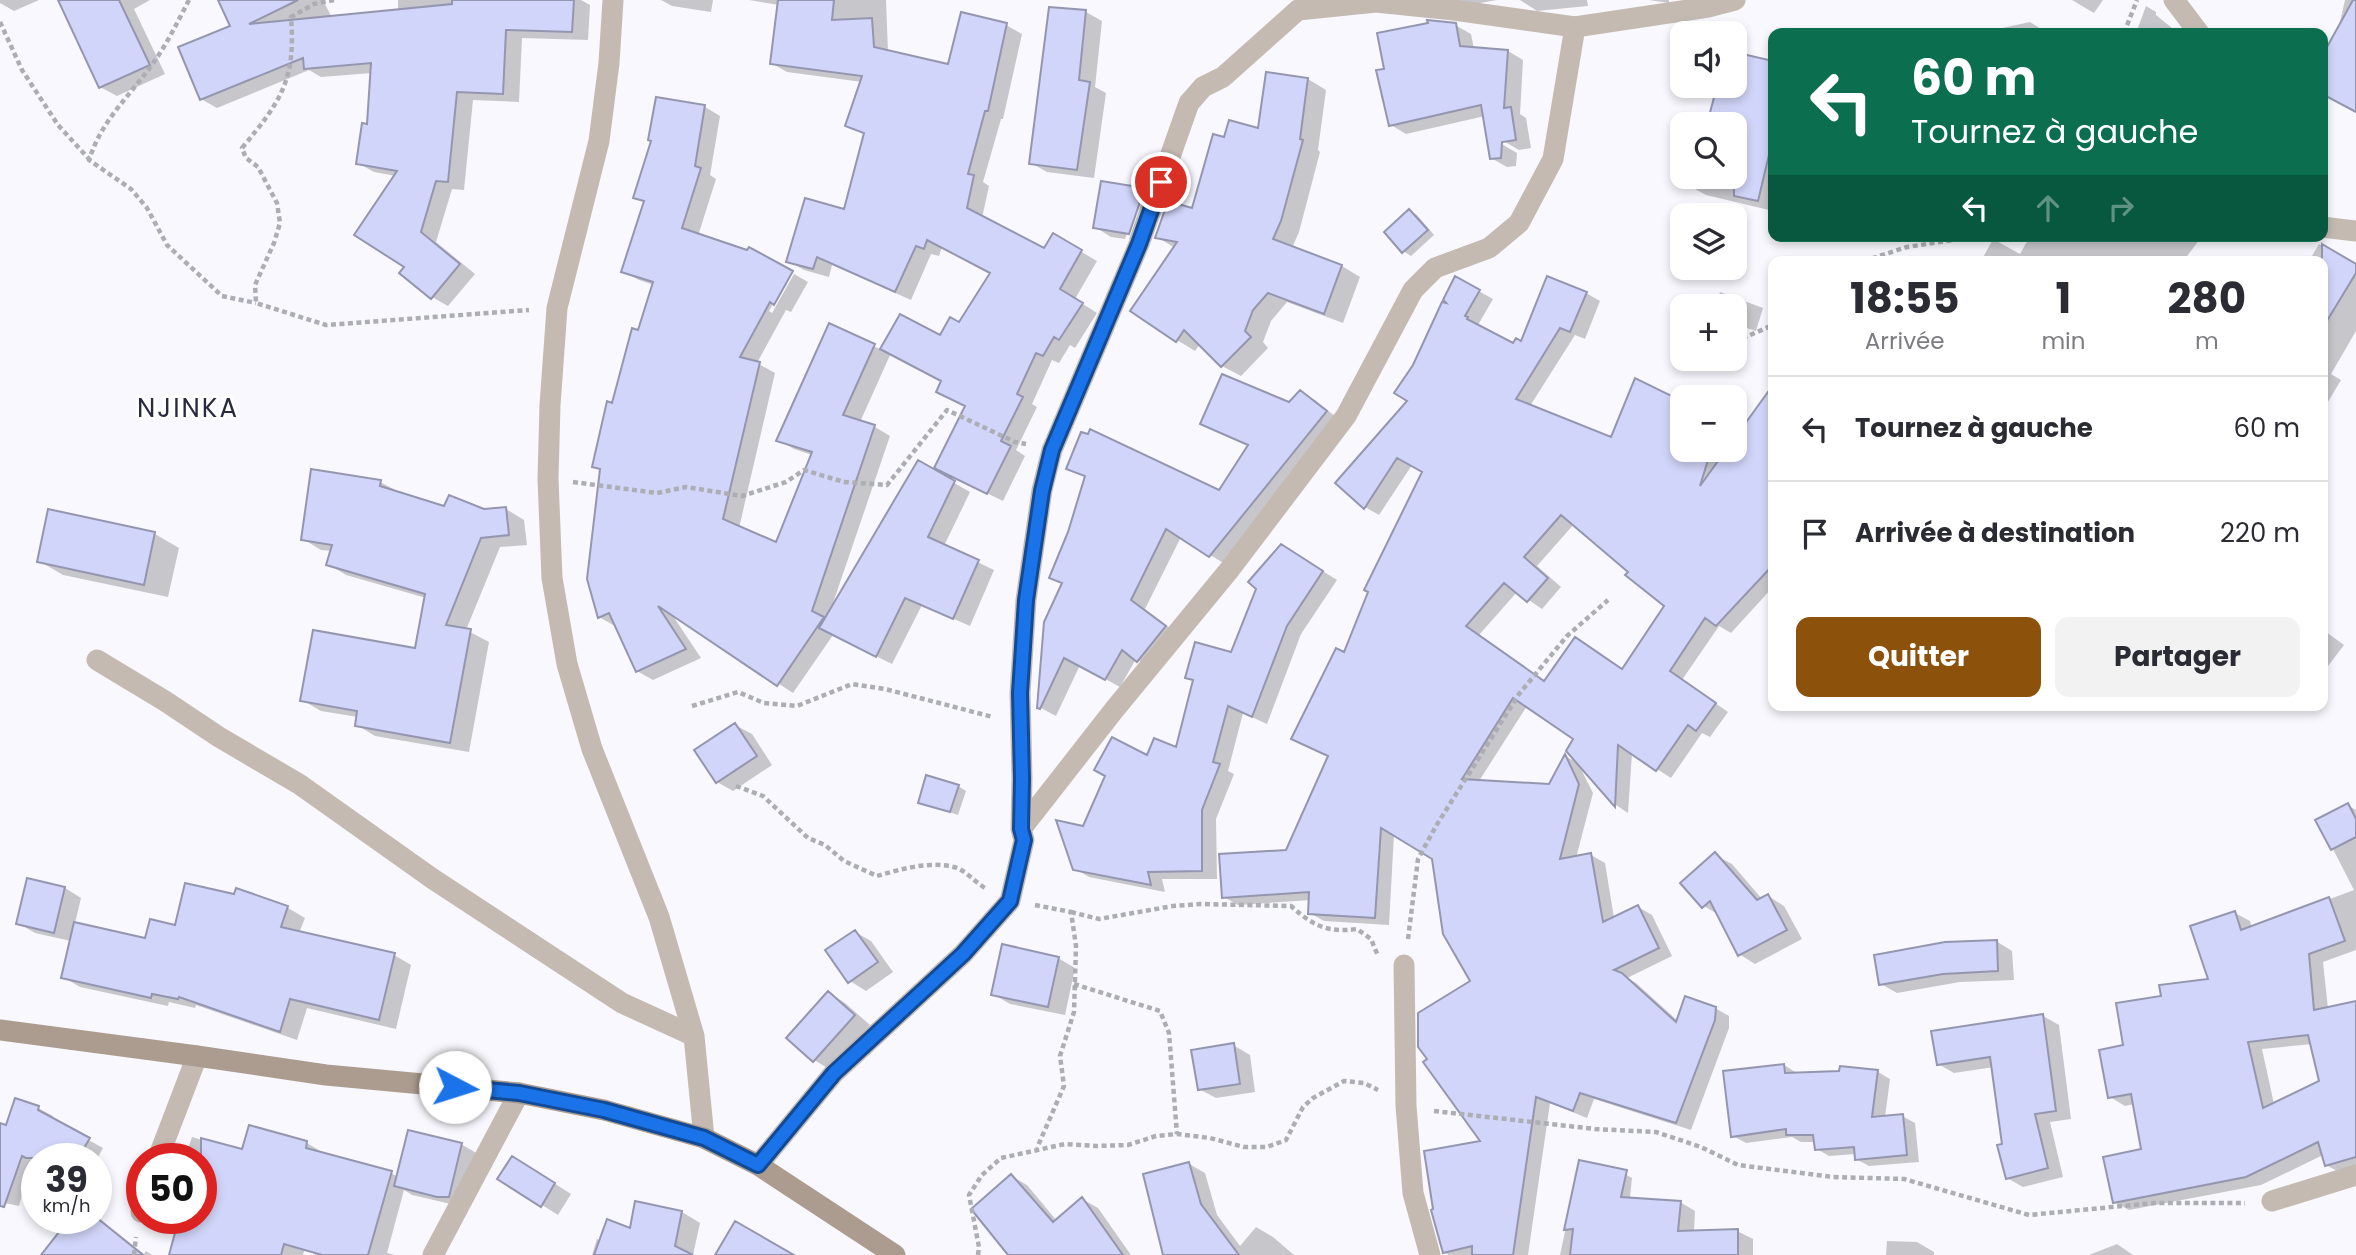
<!DOCTYPE html>
<html lang="fr">
<meta charset="utf-8">
<style>
:root{--surface:#fff;--page:#f2f2f3;--text:#2b2b33;--muted:#7c7c81;--line:#e1e1e2;--accent:#8c520c}
body{margin:0;font-family:Poppins,sans-serif;background:var(--page);color:var(--text);height:100vh;display:flex;flex-direction:column;font-size:26px;white-space:nowrap}
*{box-sizing:border-box;margin:0}
p{font-size:23px;color:var(--muted)}
.icon{flex:none;width:38px;height:38px;fill:none;stroke:currentColor;stroke-width:2;stroke-linecap:round;stroke-linejoin:round}
.map{position:relative;flex:1;overflow:hidden}
.sheet{position:absolute;left:1768px;top:256px;width:560px;height:455px;display:flex;flex-direction:column;background:var(--surface);border-radius:14px;box-shadow:0 4px 10px #0003}
.sheet>*{flex:none}
.guide{position:absolute;left:1768px;top:28px;width:560px;height:214px;border-radius:14px;box-shadow:0 4px 10px #0003;background:#0b6e4f;color:#fff;overflow:hidden}
.tools{position:absolute;left:1670px;top:21px;display:grid;gap:14px}
.tools a{display:grid;place-items:center;width:77px;height:77px;border-radius:14px;background:var(--surface);box-shadow:0 4px 10px #0003;font-size:35px}
.speed{position:absolute;left:21px;top:1143px;display:flex;gap:14px;font-size:35px;font-weight:700;text-align:center}
.speed>*{display:grid;place-content:center;width:91px;height:91px;border-radius:50%;background:var(--surface);box-shadow:0 4px 10px #0003;line-height:1}
.speed small{font-size:18px;font-weight:400}
.speed .limit{border:10px solid #d22;background:#fff;color:#111}
.pin{position:absolute;display:grid;place-items:center;width:60px;height:60px;color:#fff;margin:-30px;border:4px solid #fff;border-radius:50%;box-shadow:0 2px 7px #0007}
.me{position:absolute;width:77px;margin:-38px;rotate:95deg;stroke-linejoin:round;filter:drop-shadow(0 0 5px #0008)}
.turn{display:flex;align-items:center;gap:24px;height:147px;padding:0 28px;font-size:32px}
.turn .icon{width:91px;height:91px;stroke-width:2.5}
.turn b{display:block;font-size:49px;line-height:60px}
.lanes{display:flex;align-items:center;height:66px;padding:0 28px;background:#0003;justify-content:center;gap:35px;direction:ltr}
.lanes .off{opacity:.35}
.eta{display:flex;justify-content:space-evenly;align-items:center;height:119px;text-align:center}
.eta b{font-size:42px;font-weight:700;line-height:49px}
.button{display:flex;gap:14px;margin-top:auto;padding:14px 28px}
.button a{flex:1;height:80px;border-radius:14px;background:var(--accent);color:#fff;font-size:28px;font-weight:700;line-height:80px;text-align:center}
.button a+a{background:var(--page);color:var(--text)}
ul{padding:0;list-style:none}
li{display:flex;align-items:center;gap:21px;height:105px;padding:0 28px;border-top:2px solid var(--line)}
li div{flex:1}
li b{display:block;font-size:26px}
li em{font-style:normal}
.map>svg:first-child{display:block}
</style>
<div class="map">
<svg width="2356" height="1255" viewBox="0 0 2356 1255">
<rect width="100%" height="100%" fill="#f8f8fe"/>
<path fill="#0003" fill-rule="evenodd" d="M0,0H39L14,11L0,3Z
M60,0H150L134,9L165,74L117,96L100,87Z
M220,0H323L333,20L398,11V0H581L590,5L588,40L522,38L519,102L473,100L464,190L452,189L436,242L475,274L448,306L432,297L407,266L396,176L374,172L358,163L369,126L372,73L321,77L309,70L217,108L201,99L232,26Z
M661,0H713L711,12L672,6Z
M749,0H886L888,52L949,66L1006,25L1022,34L1003,119H1001L983,182L989,186L982,218L1045,250L1054,236L1097,261L1075,299L1097,313L1075,348L1070,345L1059,363L1052,360L1032,404L1037,407L1016,450L1025,456L1003,501L952,476L967,407L943,381L891,353L860,422L875,427L890,436L832,606L919,463L970,492L944,546L994,570L970,626L922,605L892,664L833,635L793,693L671,613L701,658L653,680L637,671L615,626L599,617L602,471L594,466L654,285L639,280L623,271L645,203L635,197L705,107L720,116L710,175L716,179L698,236L791,272L769,311L772,313L794,274L808,282L791,312L786,310L757,363L775,373L739,528L777,544L812,455L794,449L779,440L830,326L882,350L941,338L960,324L992,273L942,247L939,256L931,254L911,300L832,265L829,277L804,270L788,261L846,211L865,135L847,125L862,82L787,72L771,63L779,5Z
M1437,0H1497L1469,5Z
M1520,0H1587L1588,6L1537,11Z
M1649,0H1669V3Z
M2072,0H2103L2094,13Z
M2345,0H2356V111L2338,31Z
M2146,6L2156,12V15L2178,33H2136Z
M1086,12L1102,21L1095,87L1106,93L1094,178L1047,172L1031,163Z
M2030,22L2047,33H1994L1993,30Z
M1455,25L1471,34L1474,49L1508,51L1523,60L1520,114L1526,118L1531,148L1519,150L1500,139V143L1517,153L1516,166L1507,167L1491,158L1485,116L1406,134L1391,125L1386,70Z
M1773,62V211L1706,195L1684,183L1685,177H1734V124H1709L1718,86H1734Z
M1308,79L1326,90L1318,150L1320,152L1299,232L1292,248L1342,266L1360,277L1343,323L1287,302L1271,321L1263,342L1268,348L1241,376L1222,366L1200,344L1195,351L1177,340L1175,248L1157,237L1194,211L1226,139L1259,130Z
M1138,189L1155,198L1145,242L1129,239L1145,193H1141L1125,239L1111,237L1095,227Z
M1410,211L1417,215L1434,235L1411,256L1403,251Z
M2030,236H2119L2122,238L2123,236H2202L2185,259L2187,261H1981L1993,239L2020,254Z
M2319,244L2356,266V331L2331,374L2341,380L2322,412V261H2309Z
M1907,257L1924,261H1906Z
M1455,278L1493,299L1478,325L1513,345L1522,344L1586,293L1600,301L1585,339L1575,335L1530,406L1612,439L1682,450H1734L1773,403V587L1731,633L1719,626L1682,680L1728,712L1710,737L1702,733L1671,778L1632,753L1628,813L1616,805L1579,765L1593,793L1576,858L1591,855L1605,863L1614,918L1638,907L1652,915L1672,956L1627,978L1636,983L1678,1021L1715,1008L1729,1016V1028L1691,1130L1594,1099L1587,1118L1550,1103L1528,1255H1449L1444,1252L1483,1142L1473,982L1433,858L1394,834L1389,925L1324,921L1310,913V900L1238,905L1224,897L1287,851L1330,757L1294,739L1345,654L1424,471L1412,465L1379,515L1365,507L1452,308ZM1574,524L1667,605L1623,670L1545,682L1479,635L1517,592L1542,609L1561,587L1537,566ZM1527,706L1575,738L1579,764L1565,756L1550,785L1479,781Z
M1720,292L1763,308L1756,331L1734,324V306H1716Z
M1300,392L1315,400L1341,421L1225,564L1181,537L1145,609L1180,636L1153,669L1136,659L1120,687L1080,665L1056,716L1039,707L1064,584L1052,577L1069,532L1086,478L1069,468L1219,492L1249,446L1202,424L1290,404Z
M380,482L399,492L445,508L484,511L506,509L524,520L527,545L500,547L466,630L489,642L469,752L375,736L357,725L358,717L321,711L302,700L416,650L426,598L346,575L328,564L332,551L321,550L303,539Z
M50,511L155,534L179,548L168,597L63,575L39,561Z
M1297,555L1337,580L1301,634L1267,724L1243,713L1228,771L1234,774L1216,819L1217,879H1162L1165,892L1089,877L1074,868L1084,827L1148,758L1177,749L1195,681L1187,677L1232,654Z
M2322,629L2344,645L2322,674Z
M735,725L752,734L772,765L733,791L717,782Z
M958,786L966,791L958,815L920,802Z
M2347,805L2356,810V950L2323,962L2328,1009L2356,1003V1169L2341,1173L2326,1165L2323,1155L2261,1185L2129,1210L2114,1202L2143,1150L2134,1104L2125,1106L2110,1097L2125,1047L2162,997L2210,980L2235,913L2250,921L2252,928L2354,890L2318,820ZM2312,1044L2321,1082L2274,1104L2262,1049Z
M1715,855L1732,864L1762,899L1768,896L1784,906L1802,939L1755,964L1739,954L1719,915L1704,906Z
M28,880L65,888L81,898L75,923L146,940L235,896L238,890L288,908L305,918L299,933L394,955L411,965L396,1029L307,1008L297,1040L196,1005L195,1008L169,1002L168,1006L80,987L63,977L71,941L35,933L18,923Z
M855,932L871,941L893,972L866,991L850,981Z
M1996,941L2012,951L2014,980L1960,982L1897,993L1881,984Z
M1058,958L1075,968L1065,1015L1010,1004L993,994Z
M829,993L845,1003L870,1025L831,1070L814,1060L789,1037Z
M2043,1016L2059,1025L2071,1119L2050,1122L2063,1177L2023,1187L2007,1178L1994,1067L1954,1073L1938,1064Z
M1233,1045L1250,1055L1255,1092L1216,1098L1199,1089Z
M1784,1065L1797,1073L1841,1072L1842,1068L1878,1072L1890,1079L1885,1117L1902,1116L1915,1123L1919,1162L1869,1166L1856,1159V1154L1829,1156L1817,1149L1816,1142H1801L1792,1137L1746,1143L1733,1136Z
M38,1108L53,1116L52,1120L103,1148L96,1161V1158H37L35,1169L29,1167L19,1206L0,1202V1125L7,1127Z
M250,1127L307,1143L322,1152V1154L391,1173L398,1177L461,1144L478,1154L455,1205L412,1195L404,1190L387,1253L395,1255H315V1214L303,1255H171L181,1218H201V1158H185L192,1137L243,1152Z
M1580,1162L1616,1169L1632,1178L1624,1255H1560Z
M1189,1164L1205,1173L1217,1215L1240,1246L1256,1227L1273,1237L1294,1255H1165Z
M529,1167L571,1194L558,1215L542,1205Z
M1011,1176L1027,1185L1057,1221L1082,1199L1098,1208L1131,1255H1011Z
M1680,1202L1695,1211L1694,1232L1737,1231L1753,1239V1255H1649Z
M682,1212L700,1223L693,1255H592L597,1239L601,1241Z
M96,1216L144,1254L146,1251L152,1255H57L73,1218H96Z
M1887,1241L1917,1242L1934,1252V1255H1886Z
M2117,1244L2133,1255H2089Z"/>
<path fill="#d1d5f9" stroke="#9496af" stroke-width="2" fill-rule="evenodd" d="M58,0H119L150,65L99,88Z
M218,0H298L249,24L452,4V0H574L572,32L506,30L503,94L457,92L448,182L436,181L421,232L460,264L431,299L399,273L404,267L354,235L397,171L356,164L362,123L367,124L371,63L304,69L303,58L200,100L178,47L230,26Z
M778,0H834L832,20L872,18L874,47L948,64L961,12L1007,23L988,111H985L968,174L974,175L967,208L1044,248L1053,233L1082,250L1060,289L1083,303L1059,340L1054,337L1043,356L1036,353L1017,394L1023,397L1001,441L1011,446L987,494L934,468L965,406L936,392L941,381L880,349L900,314L940,335L950,317L959,322L990,273L927,240L924,249L916,246L895,292L817,257L813,269L786,262L805,198L844,209L864,133L845,126L862,76L770,64Z
M2353,0H2356V112L2322,94V56Z
M1049,7L1086,10L1079,80L1090,82L1077,170L1029,164Z
M1427,20L1456,23L1460,46L1508,50L1504,108L1511,107L1516,140L1502,142L1501,158L1490,159L1481,105L1389,126L1376,70L1384,69L1377,33L1428,23Z
M1734,52L1773,61V138L1758,201L1734,196V124H1707L1717,86H1734Z
M1266,72L1308,78L1300,139L1303,140L1281,221L1273,239L1342,265L1324,314L1268,293L1253,310L1245,331L1251,337L1221,367L1184,330L1176,342L1130,311L1177,242L1155,238L1168,201L1192,208L1213,134L1224,137L1229,120L1258,128Z
M656,97L705,105L695,166L701,168L682,228L747,250L749,247L793,271L774,305L770,302L740,357L760,362L723,519L776,542L812,452L776,441L829,323L875,344L843,415L875,425L812,611L824,617L777,686L658,606L686,649L636,672L609,613L598,618L587,579L600,469L592,467L607,401L612,403L632,328L638,330L653,282L621,272L644,201L633,198L651,141L648,140Z
M1101,181L1139,187L1138,192L1143,193L1129,234L1093,228Z
M1409,209L1428,230L1402,253L1384,232Z
M2322,244L2356,264V273L2322,329Z
M1455,276L1480,290L1465,316L1468,317L1467,319L1513,343L1516,338L1521,341L1547,276L1587,292L1570,332L1560,328L1516,399L1611,437L1635,378L1682,401V450H1711L1700,486L1726,450H1734V439L1773,385V565L1716,626L1705,618L1670,671L1716,703L1696,731L1688,725L1656,771L1618,745L1615,807L1566,751L1573,739L1513,698L1462,779L1549,784L1565,754L1579,784L1560,859L1591,853L1603,922L1638,905L1659,948L1614,970L1622,973L1676,1022L1685,996L1716,1007L1715,1020L1676,1123L1580,1093L1573,1111L1536,1097L1513,1255H1472V1246L1443,1253L1431,1210L1433,1209L1424,1151L1480,1141L1423,1062L1427,1059L1418,1047V1013L1470,981L1443,934L1432,859L1381,828L1375,918L1308,914L1309,892L1222,898L1219,854L1286,850L1328,756L1291,739L1336,648L1344,652L1368,592L1364,590L1422,472L1397,458L1364,509L1335,483L1407,401L1394,393L1413,365L1442,302L1446,303L1443,300ZM1561,515L1628,572L1625,575L1664,606L1622,669L1575,637L1544,681L1466,626L1504,583L1527,602L1548,578L1524,557Z
M1222,374L1289,402L1300,390L1327,411L1209,557L1166,529L1131,600L1166,626L1137,662L1122,650L1105,680L1064,658L1040,709L1037,708L1044,622L1062,583L1049,578L1068,532L1085,476L1066,469L1081,432L1088,434L1090,429L1219,490L1248,445L1200,424Z
M918,460L955,481L928,537L979,560L953,619L905,598L876,657L819,628Z
M311,469L381,480L380,486L444,506L449,495L484,509L506,507L509,535L481,538L446,625L471,629L450,743L355,726L357,711L300,701L313,630L415,648L425,594L326,565L332,545L301,540Z
M48,509L155,532L144,585L37,562Z
M1281,544L1323,571L1287,626L1252,717L1228,706L1213,762L1220,764L1202,810V871L1148,872L1151,885L1073,870L1056,820L1083,826L1105,776L1094,770L1112,737L1147,755L1154,738L1176,747L1193,680L1185,678L1195,642L1231,652L1256,589L1248,582Z
M735,723L757,756L716,783L694,750Z
M926,775L959,785L950,812L918,803Z
M2348,803L2356,819V837L2331,850L2315,820Z
M1715,852L1757,900L1768,894L1787,930L1738,956L1710,901L1702,908L1680,883Z
M27,878L65,887L54,933L16,924Z
M185,883L234,894L236,888L288,906L281,927L395,953L379,1020L290,999L280,1032L179,997L178,999L152,994L151,998L61,978L74,922L145,938L150,919L175,925Z
M2329,897L2345,941L2309,954L2314,1010L2356,1001V1157L2325,1166L2318,1142L2246,1177L2113,1203L2103,1157L2141,1149L2131,1094L2108,1098L2099,1050L2123,1045L2116,1003L2161,996L2159,985L2208,979L2190,926L2235,911L2241,930ZM2308,1035L2319,1081L2263,1108L2248,1042Z
M855,930L878,962L848,983L825,950Z
M1997,940L1998,971L1943,974L1879,985L1874,955L1945,942Z
M1002,944L1059,957L1048,1007L991,995Z
M828,991L855,1015L813,1062L786,1038Z
M2043,1014L2056,1111L2035,1114L2048,1168L2006,1179L1997,1145L2002,1144L1990,1057L1937,1065L1931,1031Z
M1234,1043L1240,1084L1198,1090L1191,1050Z
M1784,1064L1785,1073L1839,1071L1840,1066L1878,1070L1872,1117L1903,1114L1907,1155L1855,1160L1854,1147L1815,1150L1813,1135H1786V1129L1731,1137L1723,1071Z
M15,1098L39,1106L38,1110L90,1138L78,1158H26L22,1156L4,1207L0,1206V1123L6,1125Z
M249,1125L307,1141L306,1148L392,1171L368,1255H322L284,1244L281,1255H169L179,1218H201V1138L242,1149Z
M408,1130L462,1143L449,1197H437L394,1186Z
M512,1156L555,1183L541,1207L497,1179Z
M1579,1160L1627,1170L1621,1197L1681,1201L1678,1231L1738,1229V1255H1570L1573,1229L1564,1230Z
M1189,1162L1201,1204L1239,1255H1163L1143,1174Z
M1011,1174L1053,1222L1082,1197L1123,1255H1008L971,1209Z
M635,1201L682,1211L675,1246L693,1255H594L607,1219L630,1228Z
M70,1218H97L143,1255H41Z
M735,1221L794,1255H715Z"/>
<g fill="none" stroke-linecap="round" stroke-linejoin="round">
<path stroke="#adadb5" stroke-width="4.5" stroke-dasharray="5 3.5" stroke-linecap="butt" d="M189,0C177,23 166,46 151,66C127,99 102,120 89,160L131,189L147,208L167,245L222,296L256,303
M334,0L314,4L291,17C296,80 281,101 242,148L246,158L258,167L277,203L280,223L274,243L255,285L256,303L326,325L529,310
M0,22L22,70L58,125L89,159
M2124,33L2137,0
M1864,261L1907,247L1960,239L1963,236
M1675,335L1682,336
M1734,339H1741L1773,325
M573,482L657,493L686,487L742,496L786,482L804,470L844,482L887,485L947,410L1015,442L1026,444
M692,706L738,692L764,703L797,706L852,684L885,689L993,717
M736,786L763,796L808,838L825,845L844,861L877,876C901,869 932,860 957,868C967,872 975,882 985,888
M1035,905L1071,912L1076,946L1074,1012L1060,1056L1064,1086L1037,1148
M1071,912L1099,919L1173,906L1201,904L1291,906C1312,925 1327,933 1357,929L1371,939L1378,956
M1408,939L1418,859L1436,826L1519,694L1567,636L1608,600
M1074,984L1160,1011L1169,1033L1177,1134
M1434,1111L1595,1129L1656,1132L1701,1147L1738,1165L1833,1177L1904,1179L2029,1215L2154,1203H2245
M134,1255L136,1237
M978,1255L979,1247L969,1195L982,1175L1001,1158L1065,1144L1096,1146L1128,1145L1156,1136L1177,1134L1210,1138L1244,1147H1267L1286,1140L1303,1107L1313,1098L1344,1081L1364,1083L1378,1090"/>
<path stroke="#c4bab2" stroke-width="21" d="M613,0L609,63L599,141L557,308L550,405L548,479L552,578L567,664L592,749L659,917L694,1036L704,1138
M2174,0L2199,33
M2322,227L2356,231
M97,660L165,701L219,737L299,784L433,879L622,1003L694,1036
M1021,829L1114,710L1230,569L1346,416L1413,290L1435,268L1489,248L1519,223L1553,159L1575,27
M1404,965L1406,1106L1413,1193L1430,1255
M158,1158L197,1056
M758,1165L834,1073L963,954L1010,901L1024,840L1021,829L1022,778L1020,693L1026,600L1042,490L1052,450L1139,244L1189,103L1203,87L1223,77L1298,10L1376,2L1454,10L1575,27L1708,7L1735,0
M2272,1201L2356,1175
M141,1212L142,1209
M433,1255L519,1093"/>
<path stroke="#ab9c8f" stroke-width="21" d="M0,1030L197,1056L326,1075L519,1093L604,1110L704,1138L758,1165L895,1255"/>
</g>
<g fill="none" stroke-linecap="round" stroke-linejoin="round">
<g stroke="#114b97" stroke-width="18">
<path id="route" d="M455,1087L519,1093L604,1110L704,1138L758,1165L834,1073L963,954L1010,901L1024,840L1021,829L1022,779L1020,693L1026,600L1042,491L1052,450L1139,244L1161,182"/>
</g>
<use href="#route" stroke="#1a73e8" stroke-width="12"/>
</g>
<g text-anchor="middle" dominant-baseline="central" stroke-width="6" stroke-linejoin="round" paint-order="stroke">
<g font-size="26" letter-spacing="2" fill="#292a3f" stroke="#fff">
<text x="188" y="408">NJINKA</text>
</g>
</g>
</svg>
<div class="tools">
<a><svg class="icon" aria-label="sound" viewBox="0 0 24 24"><path d="M4 9h4l5-4v14l-5-4H4zM17 9q2 3 0 6"/></svg></a>
<a><svg class="icon" aria-label="search" viewBox="0 0 24 24"><circle cx="10" cy="10" r="6"/><path d="M15 15l6 6"/></svg></a>
<a><svg class="icon" aria-label="layers" viewBox="0 0 24 24"><path d="M12 4l9 5-9 5-9-5zM3 14l9 5 9-5"/></svg></a>
<a>+</a>
<a>−</a>
</div>
<div class="speed"><div>39<small>km/h</small></div><div class="limit">50</div></div>
<div class="pin" style="left:1161px;top:182px;background:#d93025"><svg class="icon" aria-label="arrive" viewBox="0 0 24 24"><path d="M6 21V4h12l-3 4 3 4H6"/></svg></div>
<svg class="me" style="left:455px;top:1087px" viewBox="-20 -20 40 40"><circle r="19" fill="#fff"/><path d="M0-13L10 11 0 6-10 11z" fill="#1a73e8"/></svg>
<div class="guide">
<div class="turn"><svg class="icon" aria-label="left" viewBox="0 0 24 24"><path d="M17 20v-9H6M10 6l-5 5 5 5"/></svg><div><b>60 m</b>Tournez à gauche</div></div>
<div class="lanes"><svg class="icon" aria-label="left" viewBox="0 0 24 24"><path d="M17 20v-9H6M10 6l-5 5 5 5"/></svg><svg class="icon off" aria-label="ahead" viewBox="0 0 24 24"><path d="M12 20V5M6 11l6-6 6 6"/></svg><svg class="icon off" aria-label="right" viewBox="0 0 24 24"><path d="M7 20v-9h11M14 6l5 5-5 5"/></svg></div>
</div>
<section class="sheet">
<div class="eta">
<div><b>18:55</b><p>Arrivée</p></div>
<div><b>1</b><p>min</p></div>
<div><b>280</b><p>m</p></div>
</div>
<ul>
<li><svg class="icon" aria-label="left" viewBox="0 0 24 24"><path d="M17 20v-9H6M10 6l-5 5 5 5"/></svg><div><b>Tournez à gauche</b></div><em>60 m</em></li>
<li><svg class="icon" aria-label="arrive" viewBox="0 0 24 24"><path d="M6 21V4h12l-3 4 3 4H6"/></svg><div><b>Arrivée à destination</b></div><em>220 m</em></li>
</ul>
<div class="button"><a>Quitter</a><a>Partager</a></div>
</section>
</div>
